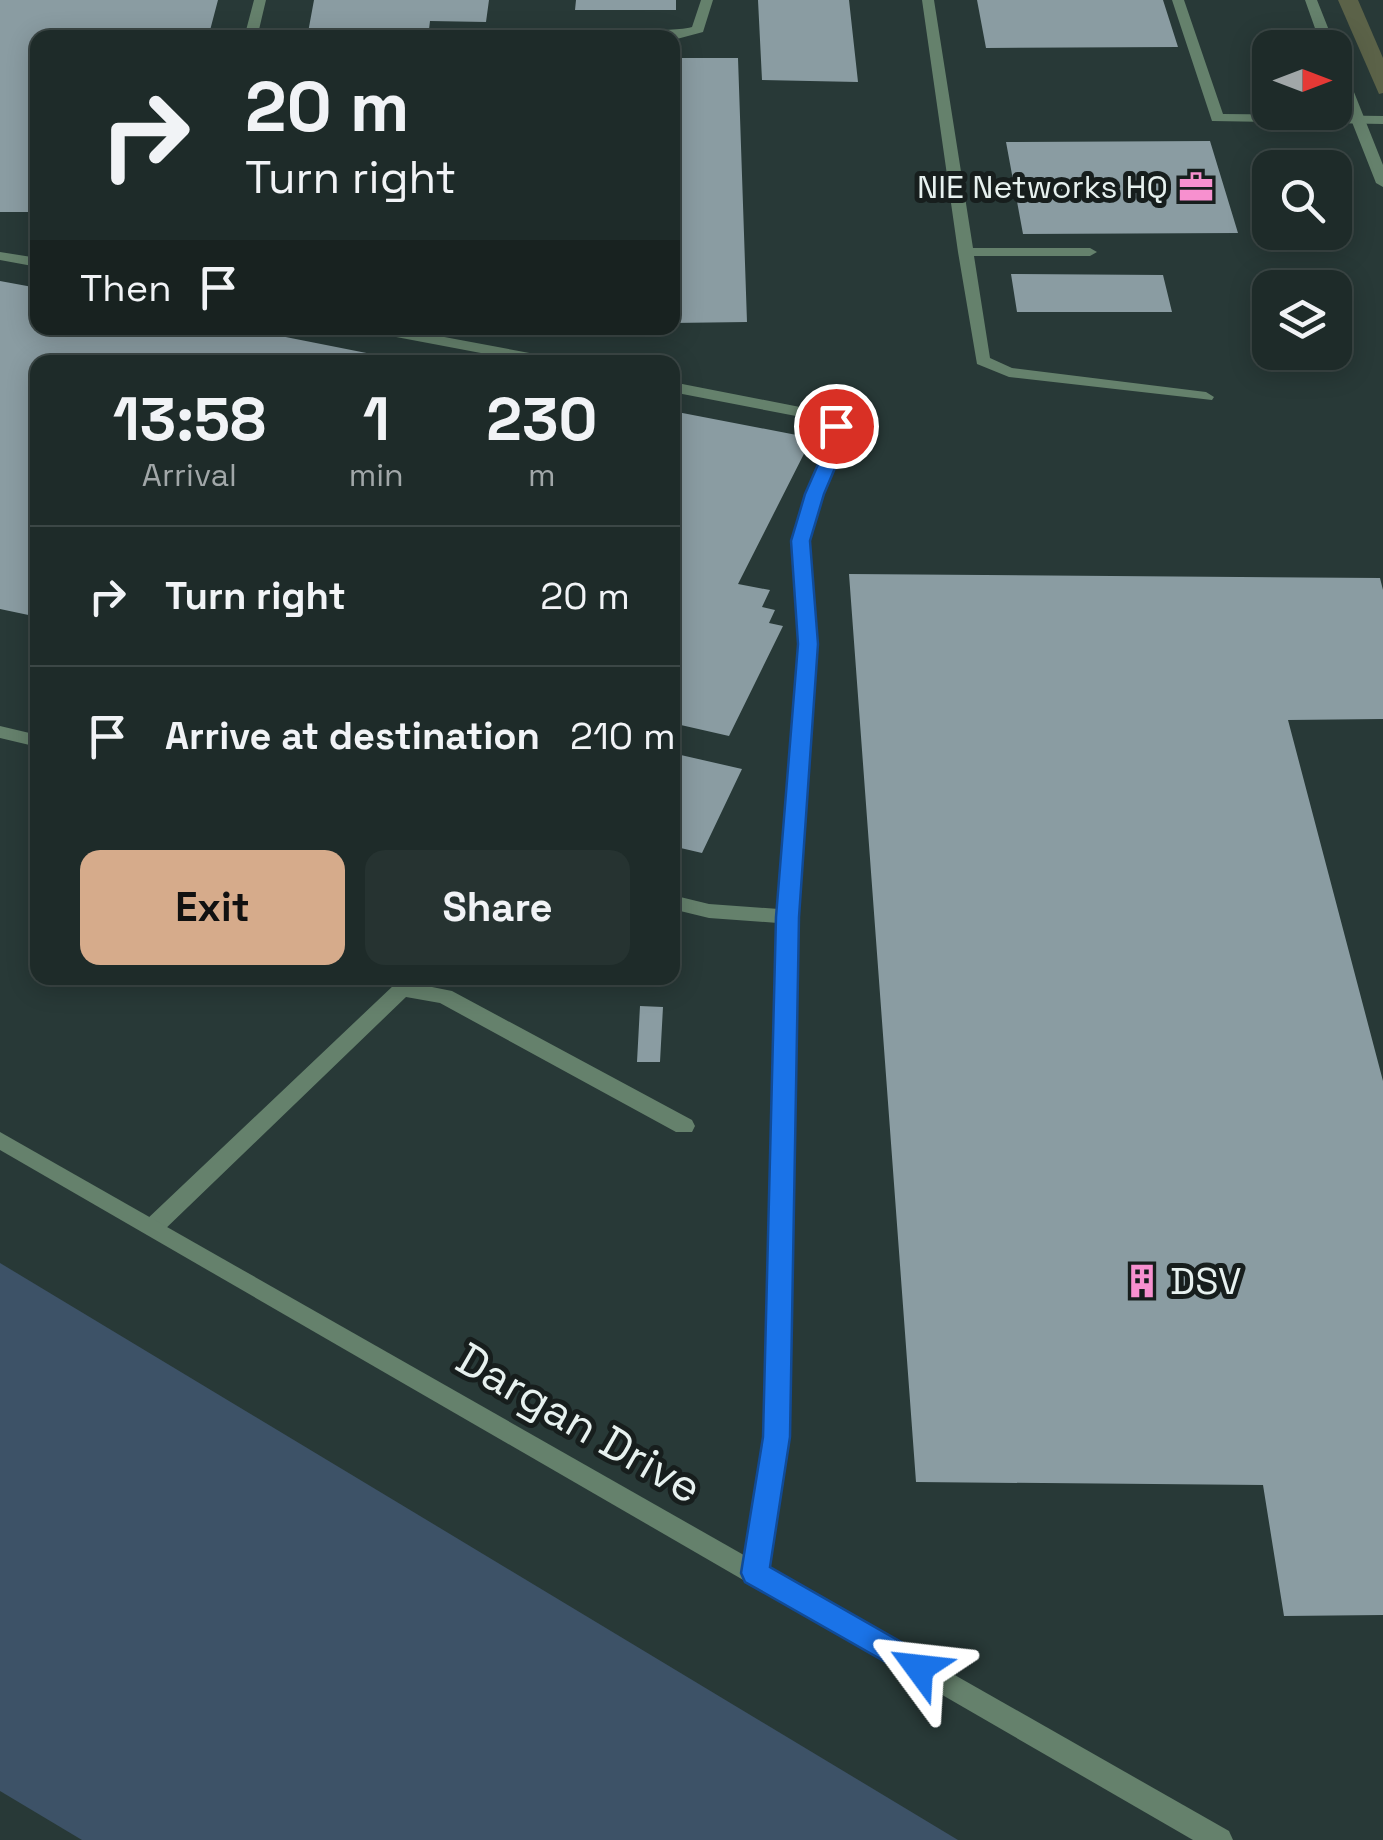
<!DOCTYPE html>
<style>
:root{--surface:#1e2b29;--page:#263331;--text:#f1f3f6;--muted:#a1a7a8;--line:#3c4746;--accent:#d6ab8b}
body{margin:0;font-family:"Space Grotesk",sans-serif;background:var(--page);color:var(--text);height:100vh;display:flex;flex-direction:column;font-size:38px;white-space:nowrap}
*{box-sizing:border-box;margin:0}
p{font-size:32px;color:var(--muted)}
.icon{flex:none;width:55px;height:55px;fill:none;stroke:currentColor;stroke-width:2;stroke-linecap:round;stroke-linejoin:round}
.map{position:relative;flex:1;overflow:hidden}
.details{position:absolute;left:30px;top:355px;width:650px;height:630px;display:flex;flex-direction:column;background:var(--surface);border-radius:20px;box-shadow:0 5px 25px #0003,0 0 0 2px var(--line)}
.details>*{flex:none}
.guide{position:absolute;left:30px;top:30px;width:650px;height:305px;border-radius:20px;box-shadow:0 5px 25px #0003,0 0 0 2px var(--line);background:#1e2b29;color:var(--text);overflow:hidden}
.needle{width:65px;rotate:90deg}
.fabs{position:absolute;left:1252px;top:30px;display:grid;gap:20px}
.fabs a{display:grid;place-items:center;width:100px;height:100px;border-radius:20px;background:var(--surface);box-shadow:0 5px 25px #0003,0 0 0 2px var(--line);font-size:50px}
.pin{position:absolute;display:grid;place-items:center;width:85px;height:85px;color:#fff;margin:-42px;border:5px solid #fff;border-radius:50%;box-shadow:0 2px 10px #0007}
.me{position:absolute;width:110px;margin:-55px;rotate:300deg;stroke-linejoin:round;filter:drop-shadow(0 0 8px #0008)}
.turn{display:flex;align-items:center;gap:35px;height:210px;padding:0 50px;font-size:45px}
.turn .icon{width:130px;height:130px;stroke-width:2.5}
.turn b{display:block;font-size:70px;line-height:85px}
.then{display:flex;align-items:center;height:95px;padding:0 50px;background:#0003;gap:20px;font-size:38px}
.eta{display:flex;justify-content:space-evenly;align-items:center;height:170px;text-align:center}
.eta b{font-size:60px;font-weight:700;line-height:70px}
.primary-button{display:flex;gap:20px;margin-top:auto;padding:20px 50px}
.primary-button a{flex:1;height:115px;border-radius:20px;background:var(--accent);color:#111;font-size:40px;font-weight:700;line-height:115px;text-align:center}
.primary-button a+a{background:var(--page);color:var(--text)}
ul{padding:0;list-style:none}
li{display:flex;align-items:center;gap:30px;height:140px;padding:0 50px;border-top:2px solid var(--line)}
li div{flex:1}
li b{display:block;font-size:38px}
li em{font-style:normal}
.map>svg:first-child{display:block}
</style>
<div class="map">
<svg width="1383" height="1840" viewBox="0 0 1383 1840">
<rect width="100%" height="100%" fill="#283937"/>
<path fill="#5b6248" d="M1338,0H1358L1383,58V93L1379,94Z"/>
<path fill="#3d5267" d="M0,1263L958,1840H82L0,1791Z"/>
<path fill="#8a9ca2" d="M0,0H218L208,38H38V212H0Z
M314,0H489L486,22L430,21L428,38H307Z
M576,0H676V10H575Z
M758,0H849L858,82L762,80Z
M977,0H1163L1178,47L986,48Z
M672,58H738L747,322L672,323Z
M1210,141L1238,233L1023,234L1006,142Z
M1011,274L1163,275L1172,312H1017Z
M0,281L38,288V328H240L412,362H38V617L0,609Z
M672,411L812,438L738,584L770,590L762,607L775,610L769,623L783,626L729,736L672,723Z
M849,574L1380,578L1383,590V719L1288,720L1383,1081V1615L1284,1616L1263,1485L916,1482Z
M672,753L742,769L702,853L672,846Z
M640,1006L663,1007L660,1062H637Z"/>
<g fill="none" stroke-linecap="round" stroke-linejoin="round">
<path fill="#65816c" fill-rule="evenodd" d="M254,0H266L257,38H244Z
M701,0H713L703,32L673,40L641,36C654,28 677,31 692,27Z
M922,0H934L973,248H1090L1097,252L1090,256H974L990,358L1012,368L1206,392L1214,397L1212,400L1009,377L977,364L958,252Z
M1172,0H1184L1223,114L1383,116V124L1212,121Z
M0,252L38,258V267L0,260Z
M367,328H396L551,357L559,362H529L375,333Z
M672,382L800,407L842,423L848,435L823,493L810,541L817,645L798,917L789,1437L768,1573L764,1581L755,1584L746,1581L742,1573L765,1437L778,923L709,918L672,909V895L709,904L779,909L799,645L792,541L807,493L832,435L829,429L796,416L672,392Z
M0,726L38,735V747L0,738Z
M402,981L452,991L692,1120L695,1126L692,1132H676L440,1003L406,997L161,1233L153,1236L145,1233L142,1227L145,1221L395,984Z"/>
<path fill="#65816c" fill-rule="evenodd" d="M0,1132L1229,1831L1233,1840H1193L0,1150Z"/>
<path fill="#65816c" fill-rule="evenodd" d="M1305,0H1317L1336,48L1335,49L1322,48Z
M1335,58L1342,62L1383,165V187L1376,183L1335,79Z"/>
</g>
<path fill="#1a73e8" stroke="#114b97" stroke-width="2.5" d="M836,421L842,422L849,435L824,494L810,541L818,644L799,917L790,1437L770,1567L929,1658L934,1668L929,1677L919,1681L745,1582L741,1573L763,1437L776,917L798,644L791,541L805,494L831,435L827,426Z"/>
<defs>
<g id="office-bare" transform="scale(2.7)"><path d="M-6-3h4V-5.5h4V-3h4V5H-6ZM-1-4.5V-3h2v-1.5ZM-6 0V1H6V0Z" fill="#f790cf" stroke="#171e1d" stroke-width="2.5" paint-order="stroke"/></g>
<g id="building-bare" transform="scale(2.7)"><path d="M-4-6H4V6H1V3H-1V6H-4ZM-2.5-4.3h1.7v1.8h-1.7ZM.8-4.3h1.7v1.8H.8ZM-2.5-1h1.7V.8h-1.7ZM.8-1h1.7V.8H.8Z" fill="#f790cf" stroke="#171e1d" stroke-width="2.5" paint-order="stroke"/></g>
</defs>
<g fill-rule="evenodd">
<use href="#office-bare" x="1196" y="187"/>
<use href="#building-bare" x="1142" y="1281"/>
</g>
<g text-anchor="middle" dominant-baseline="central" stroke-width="10" stroke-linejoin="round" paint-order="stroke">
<g font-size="32" fill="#e7f1ef" stroke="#171e1d" text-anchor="end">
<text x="1168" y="187">NIE Networks HQ</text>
</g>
<g font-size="38" fill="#e7f1ef" stroke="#171e1d" text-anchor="start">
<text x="1170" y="1281">DSV</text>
</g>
<g font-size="45" fill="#e7f1ef" stroke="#171e1d">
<text transform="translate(579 1423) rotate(30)">Dargan Drive</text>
</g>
</g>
</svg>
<div class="fabs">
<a><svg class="needle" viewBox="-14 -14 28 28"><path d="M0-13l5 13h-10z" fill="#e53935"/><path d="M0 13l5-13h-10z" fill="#a1a7a8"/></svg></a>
<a><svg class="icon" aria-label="search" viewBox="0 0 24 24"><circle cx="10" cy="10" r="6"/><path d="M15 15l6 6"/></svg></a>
<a><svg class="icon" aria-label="layers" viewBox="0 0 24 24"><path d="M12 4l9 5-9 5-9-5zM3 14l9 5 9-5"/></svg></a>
</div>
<div class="pin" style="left:836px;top:426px;background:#d93025"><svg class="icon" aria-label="arrive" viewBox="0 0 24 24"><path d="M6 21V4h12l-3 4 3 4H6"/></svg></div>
<svg class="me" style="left:919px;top:1668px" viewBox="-20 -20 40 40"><path d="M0-17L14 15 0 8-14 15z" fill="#1a73e8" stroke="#fff" stroke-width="4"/></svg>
<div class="guide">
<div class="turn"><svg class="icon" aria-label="right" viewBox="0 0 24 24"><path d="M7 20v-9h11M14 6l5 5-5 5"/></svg><div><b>20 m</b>Turn right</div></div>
<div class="then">Then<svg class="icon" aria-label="arrive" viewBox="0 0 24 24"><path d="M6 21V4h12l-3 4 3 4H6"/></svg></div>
</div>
<section class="details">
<div class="eta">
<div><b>13:58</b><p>Arrival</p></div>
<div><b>1</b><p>min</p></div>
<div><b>230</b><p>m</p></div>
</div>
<ul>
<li><svg class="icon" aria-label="right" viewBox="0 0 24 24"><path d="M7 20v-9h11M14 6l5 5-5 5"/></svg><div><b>Turn right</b></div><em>20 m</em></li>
<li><svg class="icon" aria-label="arrive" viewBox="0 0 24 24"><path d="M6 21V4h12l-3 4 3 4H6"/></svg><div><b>Arrive at destination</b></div><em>210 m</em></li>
</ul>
<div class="primary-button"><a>Exit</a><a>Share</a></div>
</section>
</div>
